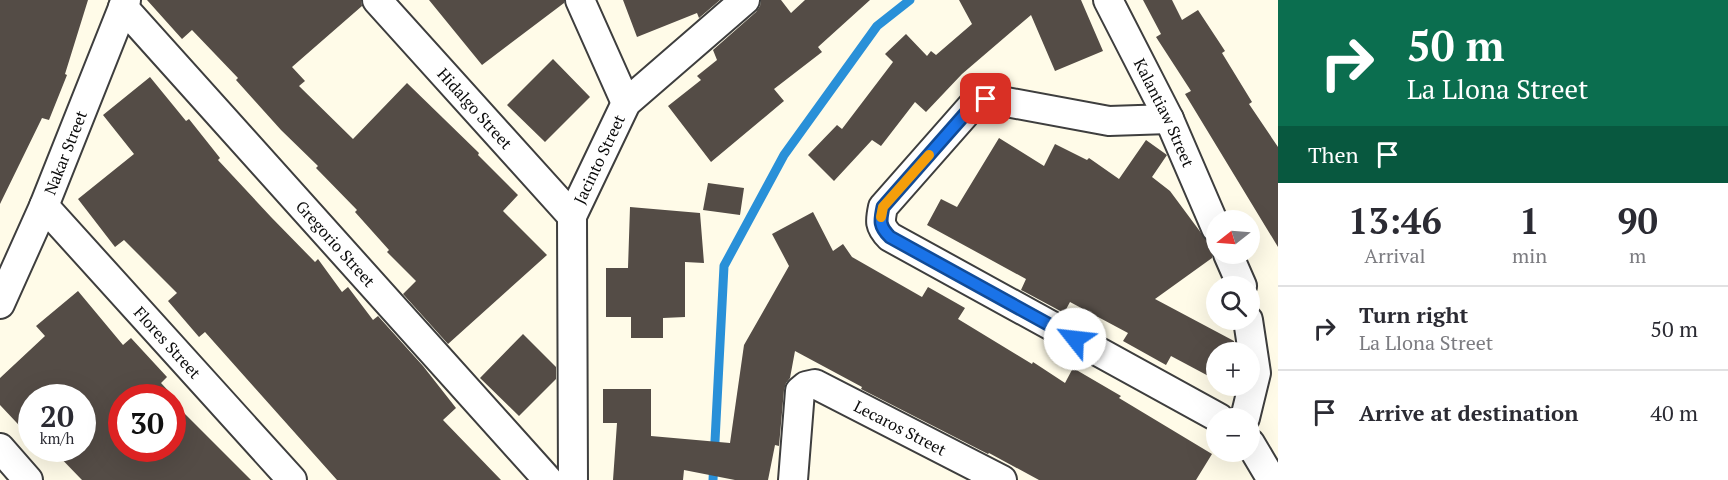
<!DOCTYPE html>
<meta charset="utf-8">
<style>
:root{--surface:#fff;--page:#f2f2f3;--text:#2b2b33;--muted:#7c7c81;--line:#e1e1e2}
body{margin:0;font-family:"PT Serif",serif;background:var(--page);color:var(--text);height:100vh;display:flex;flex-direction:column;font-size:22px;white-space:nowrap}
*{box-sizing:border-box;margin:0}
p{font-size:20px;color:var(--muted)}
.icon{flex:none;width:33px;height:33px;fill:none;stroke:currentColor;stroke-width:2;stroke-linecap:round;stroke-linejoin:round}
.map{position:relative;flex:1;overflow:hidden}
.drawer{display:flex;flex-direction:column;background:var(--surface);width:450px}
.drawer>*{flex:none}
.top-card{background:#0b6e4f;color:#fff;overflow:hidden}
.needle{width:39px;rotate:253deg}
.controls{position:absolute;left:1206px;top:210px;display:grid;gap:12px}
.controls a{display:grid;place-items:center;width:54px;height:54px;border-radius:50%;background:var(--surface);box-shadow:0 6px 24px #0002;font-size:30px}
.speed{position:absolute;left:18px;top:384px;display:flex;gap:12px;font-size:30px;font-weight:700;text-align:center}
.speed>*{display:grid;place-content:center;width:78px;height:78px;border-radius:50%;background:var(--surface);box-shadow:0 6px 24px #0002;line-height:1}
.speed small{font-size:15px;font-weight:400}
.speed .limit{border:9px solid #d22;background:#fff;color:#111}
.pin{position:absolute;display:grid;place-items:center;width:51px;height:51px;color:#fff;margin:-26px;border-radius:12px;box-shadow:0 3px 9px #0006}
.me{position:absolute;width:66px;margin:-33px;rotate:299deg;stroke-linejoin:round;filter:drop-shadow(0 0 4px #0008)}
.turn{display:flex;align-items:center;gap:21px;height:126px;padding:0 30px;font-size:27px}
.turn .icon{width:78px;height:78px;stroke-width:2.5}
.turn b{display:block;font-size:42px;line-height:51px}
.then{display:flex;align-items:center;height:57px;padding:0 30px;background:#0003;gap:12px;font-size:22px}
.eta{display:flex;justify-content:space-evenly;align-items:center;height:102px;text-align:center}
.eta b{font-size:36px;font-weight:700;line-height:42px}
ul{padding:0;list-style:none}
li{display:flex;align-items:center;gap:18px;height:84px;padding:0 30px;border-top:2px solid var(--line)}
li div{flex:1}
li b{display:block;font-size:22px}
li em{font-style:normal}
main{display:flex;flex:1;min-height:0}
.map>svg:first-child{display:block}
</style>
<main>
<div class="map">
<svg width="1278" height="480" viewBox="0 0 1278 480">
<rect width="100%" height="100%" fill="#fffbe8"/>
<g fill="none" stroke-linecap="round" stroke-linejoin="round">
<path stroke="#2990d8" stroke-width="9" d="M713,480L724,266L784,155L877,26L910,0"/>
</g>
<path fill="#544c46" d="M0,0H88L65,74L67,75L49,120L42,118L0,204Z
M147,0H361L362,6L292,67L305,81L299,86L353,139L407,83L479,153L478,155L518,195L503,211L547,255L448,344L403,294L416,281L387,252L389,250L355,212L357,210L316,168L318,166L281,130L236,80L238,78L192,30L182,39Z
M429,0H564V3L482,65Z
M623,0H720L699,18L697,13L637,37Z
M761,0H781L791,13L805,0H870L818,47L822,52L774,89L784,101L711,162L668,106L701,80L697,76L717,60L713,50L756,12L760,6Z
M959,0H1081L1103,51L1055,71L1031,15L962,74L926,112L915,102L881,146L872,140L834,181L808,155L837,125L842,129L893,62L885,54L906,34L927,56L931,51L936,55L972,24Z
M1143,0H1172L1182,20L1198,10L1225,51L1222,53L1252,102L1249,104L1278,147V247L1185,94L1191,91L1156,37L1161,34Z
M553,59L590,97L545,142L507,105Z
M150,77L186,121L189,119L220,158L218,160L271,217L315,262L318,259L342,292L348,287L373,320L378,316L423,366L456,408L443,420L501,480H337L205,332L199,337L168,301L177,293L124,240L115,247L78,199L134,154L103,115Z
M999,138L1044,166L1055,144L1087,160L1089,158L1119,179L1146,140L1167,155L1152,177L1170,191L1213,249L1212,258L1155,299L1234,341L1236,352H1216V380L1171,356L1166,365L1123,341L1128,333L1070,302L1064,313L1025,292L1021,290L1026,279L927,225L941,199L957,207Z
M708,183L744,188L740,215L703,210Z
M630,207L700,213L704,263L685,262V317L663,318V338H631V317H606V268H628Z
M813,212L833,251L843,244L852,257L922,297L928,287L965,308L958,319L1032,364L1033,362L1065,383L1073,368L1121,396L1119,398L1212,454L1196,480H1039L989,453L988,454L861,389L862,387L795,351L790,378L786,383L784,390L779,446L775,445L768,480H735L684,470L683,480H613L617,423H603V389H651V436L730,443L744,345L789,266L772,234Z
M78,291L123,345L131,338L167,377L161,383L175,398H122V448H172V401L251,480H82L51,448H82V398H32V439L0,405V378L45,336L36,326Z
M523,334L556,367V379L519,416L480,378Z"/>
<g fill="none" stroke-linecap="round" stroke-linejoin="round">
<g stroke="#3e3e3e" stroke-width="32">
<g id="minor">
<path id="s1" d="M377,0L572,216"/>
<path d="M580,0L626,103"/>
<path id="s2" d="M1108,0L1169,119L1216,228"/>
<path id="s3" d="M123,7L548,480"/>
<path d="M1169,119L1109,121L1001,101C989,99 983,99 972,106L883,207C880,221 879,226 890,237L1219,418"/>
<path id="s4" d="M44,206L292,480"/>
<path d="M1228,254L1242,286"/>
<path id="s5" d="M0,304L44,206L126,0"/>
<path d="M1245,418L1256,373L1248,320"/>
<path d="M1250,443L1272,480"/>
<path d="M0,448L28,480"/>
<path id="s6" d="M573,480L572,216L626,103L745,0"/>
<path id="s7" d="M793,480L800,391L806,386L815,384L1002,480"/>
</g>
</g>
<use href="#minor" stroke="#fff" stroke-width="28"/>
</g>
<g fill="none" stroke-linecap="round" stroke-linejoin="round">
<g stroke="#114b97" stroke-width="15">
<path id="route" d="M986,99L972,106L883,207C880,221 879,226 890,237L1075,339"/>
</g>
<use href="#route" stroke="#1a73e8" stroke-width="10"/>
<path stroke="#f59e0b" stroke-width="10" d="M881,217L883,207L929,155"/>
</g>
<g text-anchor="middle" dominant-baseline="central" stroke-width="6" stroke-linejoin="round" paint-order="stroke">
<g font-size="16" fill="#0b0b0b" stroke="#fff">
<text stroke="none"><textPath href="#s1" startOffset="146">Hidalgo Street</textPath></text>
<text stroke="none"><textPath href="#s2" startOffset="126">Kalantiaw Street</textPath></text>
<text stroke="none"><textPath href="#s5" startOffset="165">Nakar Street</textPath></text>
<text stroke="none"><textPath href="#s6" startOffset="327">Jacinto Street</textPath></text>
<text stroke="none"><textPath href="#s3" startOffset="318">Gregorio Street</textPath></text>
<text stroke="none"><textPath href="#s4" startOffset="184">Flores Street</textPath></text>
<text stroke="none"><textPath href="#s7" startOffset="202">Lecaros Street</textPath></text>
</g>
</g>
</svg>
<div class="controls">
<a><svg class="needle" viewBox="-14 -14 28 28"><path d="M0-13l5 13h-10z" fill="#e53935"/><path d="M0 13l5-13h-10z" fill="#7c7c81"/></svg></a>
<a><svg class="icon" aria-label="search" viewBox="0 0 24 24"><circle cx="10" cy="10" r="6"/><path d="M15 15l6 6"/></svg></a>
<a>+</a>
<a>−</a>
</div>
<div class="speed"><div>20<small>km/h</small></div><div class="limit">30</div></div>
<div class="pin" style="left:986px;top:99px;background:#d93025"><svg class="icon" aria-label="arrive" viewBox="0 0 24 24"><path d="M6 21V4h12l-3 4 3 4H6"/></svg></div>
<svg class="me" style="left:1075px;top:339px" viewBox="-20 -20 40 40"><circle r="19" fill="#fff"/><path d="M0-13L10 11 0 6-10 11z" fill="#1a73e8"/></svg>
</div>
<section class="drawer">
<div class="top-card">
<div class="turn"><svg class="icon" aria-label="right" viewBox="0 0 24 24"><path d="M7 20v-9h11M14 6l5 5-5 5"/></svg><div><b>50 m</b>La Llona Street</div></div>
<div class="then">Then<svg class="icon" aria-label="arrive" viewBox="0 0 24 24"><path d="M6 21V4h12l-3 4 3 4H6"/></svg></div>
</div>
<div class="eta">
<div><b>13:46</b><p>Arrival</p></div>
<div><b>1</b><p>min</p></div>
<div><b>90</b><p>m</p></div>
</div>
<ul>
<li><svg class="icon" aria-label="right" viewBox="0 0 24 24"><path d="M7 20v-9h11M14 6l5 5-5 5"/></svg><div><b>Turn right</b><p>La Llona Street</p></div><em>50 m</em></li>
<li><svg class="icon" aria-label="arrive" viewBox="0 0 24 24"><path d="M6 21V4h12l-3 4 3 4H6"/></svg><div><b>Arrive at destination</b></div><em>40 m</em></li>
</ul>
</section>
</main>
